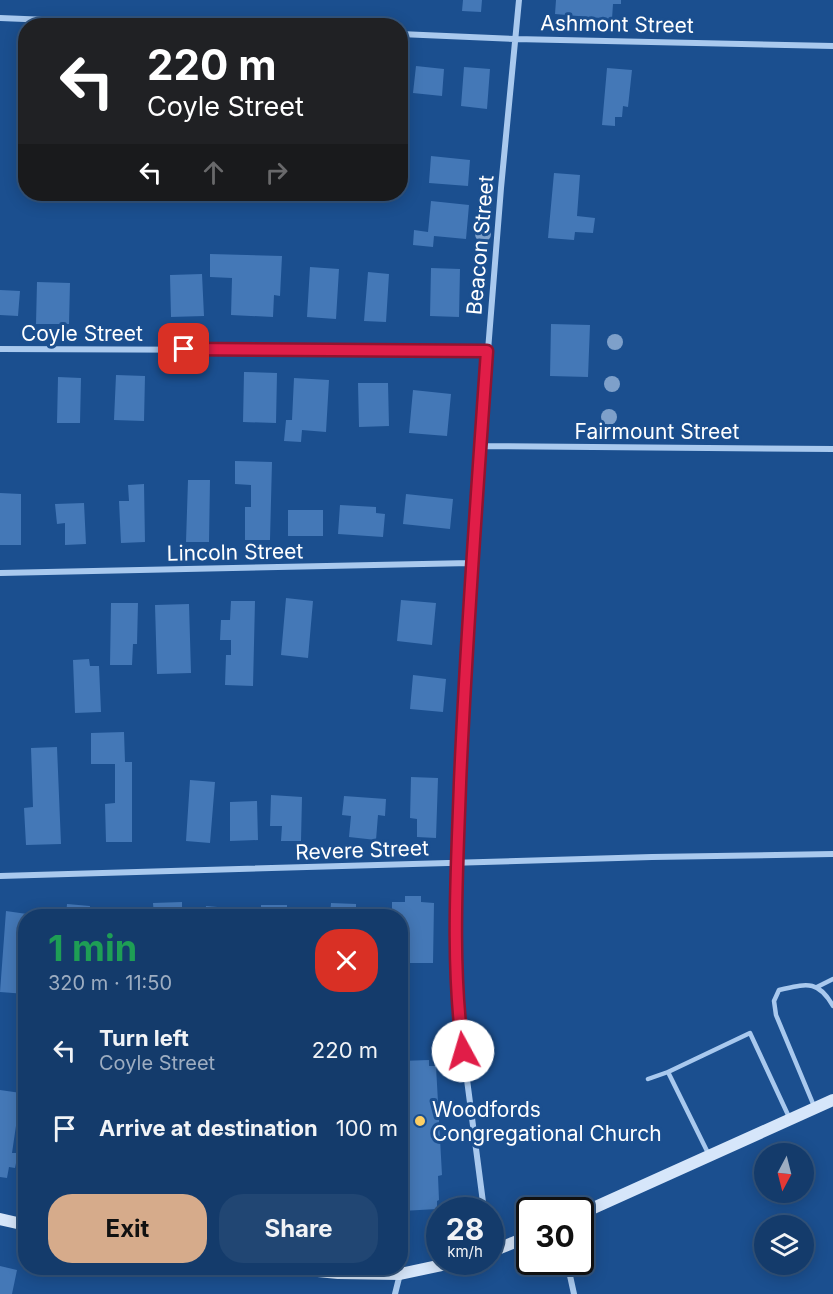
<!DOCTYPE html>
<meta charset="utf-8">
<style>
:root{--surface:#143b6b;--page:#214673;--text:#f1f3f6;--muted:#9dadc1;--line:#33557e;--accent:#d6ab8b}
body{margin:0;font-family:Inter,sans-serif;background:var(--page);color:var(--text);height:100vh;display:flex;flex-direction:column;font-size:22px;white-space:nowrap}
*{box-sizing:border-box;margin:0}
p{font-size:20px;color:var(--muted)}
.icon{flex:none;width:33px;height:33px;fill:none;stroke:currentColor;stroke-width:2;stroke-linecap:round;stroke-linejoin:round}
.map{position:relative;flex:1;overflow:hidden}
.sheet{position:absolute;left:18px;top:909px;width:390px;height:366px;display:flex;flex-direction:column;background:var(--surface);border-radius:24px;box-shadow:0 3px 15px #0003,0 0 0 2px var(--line)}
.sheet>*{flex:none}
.top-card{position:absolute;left:18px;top:18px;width:390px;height:183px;border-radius:24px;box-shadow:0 3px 15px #0003,0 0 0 2px var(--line);background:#202124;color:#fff;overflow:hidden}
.needle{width:39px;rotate:187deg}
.buttons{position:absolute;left:754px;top:1143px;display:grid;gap:12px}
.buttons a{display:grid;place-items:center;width:60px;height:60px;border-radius:50%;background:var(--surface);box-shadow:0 3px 15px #0003,0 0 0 2px var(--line);font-size:30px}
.speed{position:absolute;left:426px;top:1197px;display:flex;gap:12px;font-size:30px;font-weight:700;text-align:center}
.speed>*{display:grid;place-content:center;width:78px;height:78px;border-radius:50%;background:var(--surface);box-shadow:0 3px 15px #0003,0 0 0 2px var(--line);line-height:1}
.speed small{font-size:15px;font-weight:400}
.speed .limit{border:3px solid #111;border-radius:9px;background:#fff;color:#111}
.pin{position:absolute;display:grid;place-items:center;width:51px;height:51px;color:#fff;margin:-26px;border-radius:12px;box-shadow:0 3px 9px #0006}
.me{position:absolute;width:66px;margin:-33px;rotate:354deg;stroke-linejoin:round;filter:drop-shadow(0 0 4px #0008)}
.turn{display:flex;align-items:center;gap:21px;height:126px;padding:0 30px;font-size:27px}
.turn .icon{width:78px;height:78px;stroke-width:2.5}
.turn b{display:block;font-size:42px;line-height:51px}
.lanes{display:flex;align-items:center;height:57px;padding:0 30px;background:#0003;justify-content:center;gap:30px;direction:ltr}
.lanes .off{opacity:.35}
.round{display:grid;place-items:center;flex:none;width:63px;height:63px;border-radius:24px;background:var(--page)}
.summary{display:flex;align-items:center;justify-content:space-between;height:102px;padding:0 30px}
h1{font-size:36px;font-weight:700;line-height:45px;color:#1e9e55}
.button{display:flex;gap:12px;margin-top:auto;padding:12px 30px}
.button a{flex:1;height:69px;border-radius:24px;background:var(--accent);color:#111;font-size:24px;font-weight:700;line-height:69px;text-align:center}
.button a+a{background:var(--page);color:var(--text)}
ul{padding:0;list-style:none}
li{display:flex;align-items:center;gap:18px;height:78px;padding:0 30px}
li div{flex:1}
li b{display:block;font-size:22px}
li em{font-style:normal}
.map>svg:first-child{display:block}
</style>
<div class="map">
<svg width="833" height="1294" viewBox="0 0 833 1294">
<rect width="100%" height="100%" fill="#1b4f8f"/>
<path fill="#4478b7" d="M463,0H482L481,12L462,11Z
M556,0H621V4H613L612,19L555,14Z
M416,66L444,69L442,96L413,93Z
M464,67L490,69L487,109L461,106Z
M607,68L632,70L628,107L623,106L622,117H615V126L602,125Z
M431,156L470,160L468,186L429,183Z
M554,173L580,175L577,216L595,218L593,233L575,232L574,240L548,238Z
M431,201L469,205L466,239L434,236L433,247L413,245L414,230L428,232Z
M210,254L282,256L280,296L274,295L273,317L231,315L232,278L210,277Z
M310,267L339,269L336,319L307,317Z
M431,268L460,269L459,317L430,316Z
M368,272L389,274L386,322L364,321Z
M202,274L204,316L171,317L170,275Z
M37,282L70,283L69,324H36Z
M0,290L20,291L18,316L0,315Z
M551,324L590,325L588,377L550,376Z
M244,372L277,373L276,423L243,422Z
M116,375L145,376L144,421L114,420Z
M58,377L81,378L80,423H57Z
M294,378L329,380L326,432L302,430L301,442L284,441L286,420H292Z
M358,383H388L389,426L359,427Z
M413,390L451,394L447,436L409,433Z
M235,461L272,462L270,540H245V507H251V485L235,484Z
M188,480H210L209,542H186Z
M144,484L145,542L121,543L119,501H129L128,485Z
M0,493L21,494V545H0Z
M406,494L453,499L450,529L403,524Z
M84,503L86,544L65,545V523L57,524L55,504Z
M340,505L376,507V513L385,514L383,537L338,534Z
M288,510H323V536H288Z
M286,598L313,601L308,658L281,655Z
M401,600L436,603L432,645L397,641Z
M231,601H255L253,686L225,685L226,655H231V640H220L221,620H230Z
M111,603H138L137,644H133L132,665H110Z
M189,604L191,673L157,674L155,605Z
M89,659L90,666H99L101,712L75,713L73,660Z
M413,675L446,679L443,712L410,709Z
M124,732L125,762H132V842H106L105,804L115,803V764H91V733Z
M57,747L61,844L26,845L24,808L33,807L31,748Z
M411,777L438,778L436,838L417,837V819L410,818Z
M190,780L215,782L210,843L186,841Z
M271,795L302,797L301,841H281L282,826H270Z
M344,796L386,799L385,816L378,815L376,840L349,837L351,816L342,815Z
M257,801L258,840L230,841V802Z
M405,896H421V902L434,903L433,963H400V916H392V902H405Z
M182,902V916H154L153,903Z
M331,903L356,904V916H330Z
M67,904L90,906L89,916H66Z
M261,905H287V916H261Z
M206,906L229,908L228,916H205Z
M121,909L146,910V916H121Z
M6,911L27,914L26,916V994L0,992Z
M429,1060V1066H436L442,1175L438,1176L439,1200L437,1201V1209L402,1211L400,1061Z
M0,1090L21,1093L19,1105L25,1106L23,1120L17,1119L12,1153H18L15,1168L9,1167L7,1178L0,1177Z
M0,1266L17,1270L12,1294H0Z"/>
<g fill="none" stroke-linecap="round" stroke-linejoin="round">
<path stroke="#a9c9ee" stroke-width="4.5" d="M817,987L833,979
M648,1079L668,1072
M814,1106L776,1015L774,1001L779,990C806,984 818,979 833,1006
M709,1155L668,1072L750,1033L789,1117"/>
<path stroke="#a9c9ee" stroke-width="6" d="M0,18L194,26
M400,34L515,39L833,46
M0,349L487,351
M481,446L833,449
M0,573L471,563
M0,876L652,857L833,854
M484,1210L460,1026L456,971L457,864L471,563L501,188L519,0
M567,1262L574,1294
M395,1294L400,1274"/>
<path stroke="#d6e6fa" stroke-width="12" d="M580,1214L833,1100
M0,1219L26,1225
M490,1252L530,1236
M288,1268L338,1273L400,1274L456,1262"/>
</g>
<g fill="#7ea0ca">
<circle cx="484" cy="213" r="8"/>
<circle cx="483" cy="234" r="8"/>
<circle cx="615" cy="342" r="8"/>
<circle cx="612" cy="384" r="8"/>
<circle cx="609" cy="417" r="8"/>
</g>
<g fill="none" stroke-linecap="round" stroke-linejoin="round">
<g stroke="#92132f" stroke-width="15">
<path id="route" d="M184,349L487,351C477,495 466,639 460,783C457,872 451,962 463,1051"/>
</g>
<use href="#route" stroke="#e11d48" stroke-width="10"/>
</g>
<circle fill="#ffd166" stroke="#1b4f8f" stroke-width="2" cx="420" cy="1121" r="6"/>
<g text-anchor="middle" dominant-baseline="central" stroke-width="6" stroke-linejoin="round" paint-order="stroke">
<g font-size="21" fill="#fff" stroke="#1b4f8f">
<text transform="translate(617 24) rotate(1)">Ashmont Street</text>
<text transform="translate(480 245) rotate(-85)">Beacon Street</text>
<text x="82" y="333">Coyle Street</text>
<text x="657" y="431">Fairmount Street</text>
<text transform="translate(235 552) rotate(-1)">Lincoln Street</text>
<text transform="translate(362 850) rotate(-2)">Revere Street</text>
</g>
<g font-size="21" fill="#fff" stroke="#1b4f8f" text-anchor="start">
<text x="432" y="1109">Woodfords<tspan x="432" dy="24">Congregational Church</tspan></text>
</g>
</g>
</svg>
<div class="buttons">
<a><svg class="needle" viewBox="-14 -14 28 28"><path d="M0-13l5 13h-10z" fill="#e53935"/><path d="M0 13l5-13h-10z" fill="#9dadc1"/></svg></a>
<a><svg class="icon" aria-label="layers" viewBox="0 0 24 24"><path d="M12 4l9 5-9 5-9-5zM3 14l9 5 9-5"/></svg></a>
</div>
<div class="speed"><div>28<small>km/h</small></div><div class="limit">30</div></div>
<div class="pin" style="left:184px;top:349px;background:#d93025"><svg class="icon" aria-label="arrive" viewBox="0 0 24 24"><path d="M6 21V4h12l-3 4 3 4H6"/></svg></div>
<svg class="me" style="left:463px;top:1051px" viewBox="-20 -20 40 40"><circle r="19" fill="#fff"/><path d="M0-13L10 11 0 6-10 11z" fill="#e11d48"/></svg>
<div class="top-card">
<div class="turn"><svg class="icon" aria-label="left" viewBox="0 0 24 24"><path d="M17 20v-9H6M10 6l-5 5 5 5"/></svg><div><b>220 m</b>Coyle Street</div></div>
<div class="lanes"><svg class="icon" aria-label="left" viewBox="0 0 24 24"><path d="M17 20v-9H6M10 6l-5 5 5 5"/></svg><svg class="icon off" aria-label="ahead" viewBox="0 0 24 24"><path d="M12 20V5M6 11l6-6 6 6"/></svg><svg class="icon off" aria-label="right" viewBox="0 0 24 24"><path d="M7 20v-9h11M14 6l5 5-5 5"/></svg></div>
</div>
<section class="sheet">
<div class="summary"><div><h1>1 min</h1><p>320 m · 11:50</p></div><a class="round" style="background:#d93025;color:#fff"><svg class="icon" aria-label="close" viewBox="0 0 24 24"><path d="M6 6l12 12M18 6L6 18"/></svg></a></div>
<ul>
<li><svg class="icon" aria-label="left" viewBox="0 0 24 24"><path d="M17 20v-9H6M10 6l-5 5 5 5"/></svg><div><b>Turn left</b><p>Coyle Street</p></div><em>220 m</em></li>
<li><svg class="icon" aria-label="arrive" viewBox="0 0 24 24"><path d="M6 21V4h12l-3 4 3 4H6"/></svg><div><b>Arrive at destination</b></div><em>100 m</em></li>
</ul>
<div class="button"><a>Exit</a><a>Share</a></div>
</section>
</div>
